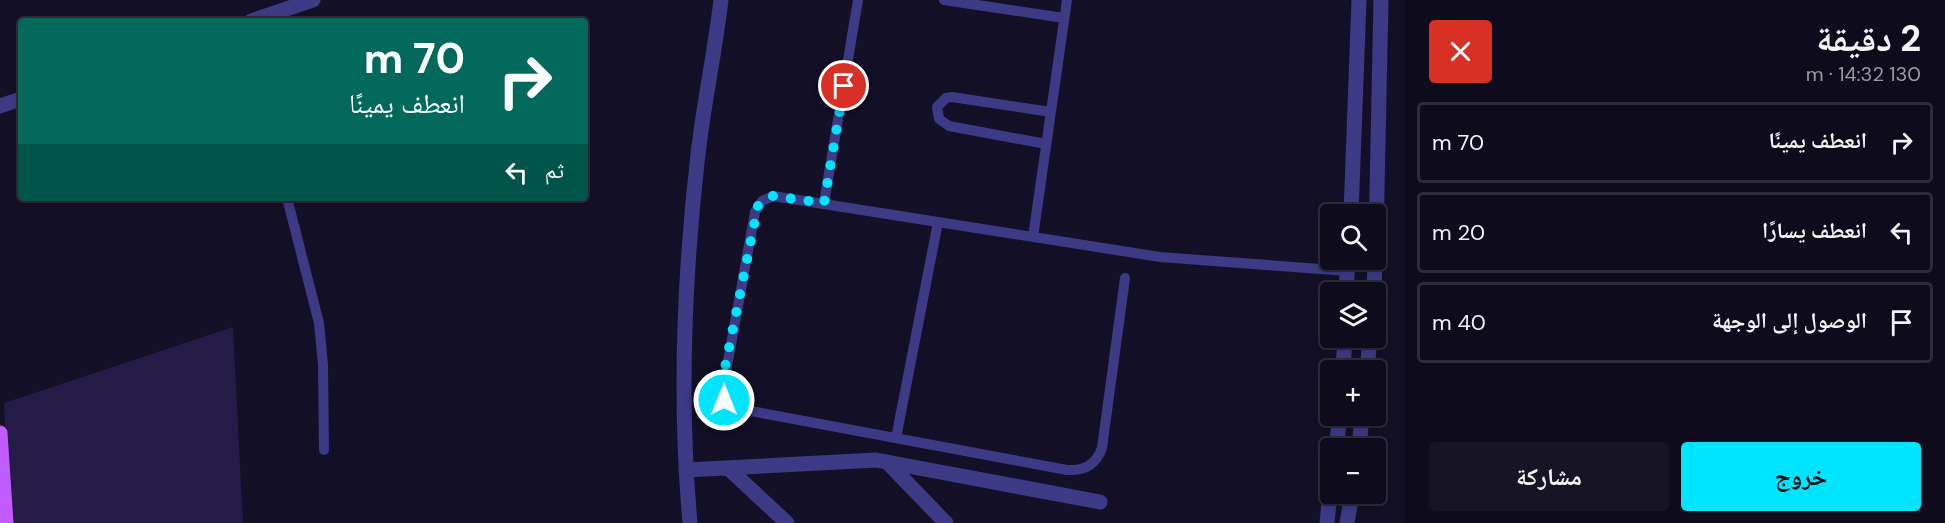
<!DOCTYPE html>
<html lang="ar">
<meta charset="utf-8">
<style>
:root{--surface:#0e0b1c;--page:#171425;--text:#f1f3f6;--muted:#9b9ba3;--line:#2e2b3b;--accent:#00e5ff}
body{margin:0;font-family:"DM Sans","Noto Naskh Arabic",sans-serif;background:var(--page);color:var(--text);direction:rtl;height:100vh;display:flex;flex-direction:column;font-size:22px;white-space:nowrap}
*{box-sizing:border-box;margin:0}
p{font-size:20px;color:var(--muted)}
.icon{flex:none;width:33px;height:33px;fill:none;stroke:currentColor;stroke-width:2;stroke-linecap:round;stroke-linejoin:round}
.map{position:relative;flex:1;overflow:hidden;direction:ltr}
.panel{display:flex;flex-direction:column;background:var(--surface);width:540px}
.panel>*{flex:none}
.guide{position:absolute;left:18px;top:18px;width:570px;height:183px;border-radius:6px;box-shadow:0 3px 9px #0003,0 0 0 2px var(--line);direction:rtl;background:#00695c;color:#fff;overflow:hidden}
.buttons{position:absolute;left:1320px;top:204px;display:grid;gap:12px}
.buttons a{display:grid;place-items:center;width:66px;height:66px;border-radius:6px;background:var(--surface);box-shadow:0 3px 9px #0003,0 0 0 2px var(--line);font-size:30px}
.pin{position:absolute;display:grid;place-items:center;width:51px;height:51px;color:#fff;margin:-26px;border:3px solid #fff;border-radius:50%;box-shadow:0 2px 6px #0007}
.me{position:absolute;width:66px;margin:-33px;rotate:0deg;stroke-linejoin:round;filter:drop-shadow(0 0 4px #0008)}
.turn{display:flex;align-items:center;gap:21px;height:126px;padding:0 24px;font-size:27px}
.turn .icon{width:78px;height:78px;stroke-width:2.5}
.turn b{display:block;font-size:42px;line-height:51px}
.then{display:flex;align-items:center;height:57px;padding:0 24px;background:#0003;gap:12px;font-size:22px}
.round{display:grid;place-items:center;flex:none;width:63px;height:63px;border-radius:6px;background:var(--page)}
.headline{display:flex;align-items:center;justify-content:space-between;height:102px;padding:0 24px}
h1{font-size:36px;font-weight:800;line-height:45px}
.primary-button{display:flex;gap:12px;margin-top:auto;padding:12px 24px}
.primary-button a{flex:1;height:69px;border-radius:6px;background:var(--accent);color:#111;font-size:24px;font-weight:800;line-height:69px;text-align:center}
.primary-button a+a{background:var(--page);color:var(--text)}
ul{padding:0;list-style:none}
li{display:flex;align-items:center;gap:18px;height:81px;margin:0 12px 9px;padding:0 12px;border:3px solid var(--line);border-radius:6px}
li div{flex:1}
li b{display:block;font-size:22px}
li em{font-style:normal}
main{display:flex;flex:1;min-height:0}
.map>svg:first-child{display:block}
</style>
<main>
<section class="panel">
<div class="headline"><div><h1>2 دقيقة</h1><p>130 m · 14:32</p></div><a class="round" style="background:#d93025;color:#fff"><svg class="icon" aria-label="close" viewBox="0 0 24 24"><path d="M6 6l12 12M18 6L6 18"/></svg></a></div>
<ul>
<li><svg class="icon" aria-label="right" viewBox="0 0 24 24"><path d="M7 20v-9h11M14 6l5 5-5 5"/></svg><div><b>انعطف يمينًا</b></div><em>70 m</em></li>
<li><svg class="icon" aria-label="left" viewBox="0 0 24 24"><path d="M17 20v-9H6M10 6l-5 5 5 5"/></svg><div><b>انعطف يسارًا</b></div><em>20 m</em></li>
<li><svg class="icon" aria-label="arrive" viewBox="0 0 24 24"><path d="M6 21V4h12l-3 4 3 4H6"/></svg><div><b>الوصول إلى الوجهة</b></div><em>40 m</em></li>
</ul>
<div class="primary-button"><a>خروج</a><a>مشاركة</a></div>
</section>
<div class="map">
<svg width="1405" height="523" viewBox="0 0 1405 523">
<rect width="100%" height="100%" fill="#130f26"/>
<path fill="#241b47" d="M233,327L243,523H9L4,403Z"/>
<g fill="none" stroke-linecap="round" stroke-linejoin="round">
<path stroke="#3d3a85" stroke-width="10" d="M944,0L1064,18
M1046,144L949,126L939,119L937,107L946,98L952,97L1051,112
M287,198L319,323L323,365L324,450
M824,203L858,0
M1033,237L1067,0
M1125,278L1102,448C1096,465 1084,471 1067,470L735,408L722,394L755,212L762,201L773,196L1160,257L1347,271
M896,438L938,222"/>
<path stroke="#3d3a85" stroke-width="15" d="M1351,214L1359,0
M1376,238L1381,0
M1346,292L1348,260
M1374,292L1375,260
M1343,370L1345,338
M1367,370L1370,338
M1336,448L1340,416
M1359,448L1362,416
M887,462L946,523
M728,468L787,523
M686,470L876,460L1100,502
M1327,523L1330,493
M1347,523L1352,494"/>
<path stroke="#3d3a85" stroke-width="15" d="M251,21L313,0
M0,106L21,99
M690,523C679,401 684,276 698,154C704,102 715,51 721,0"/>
<path stroke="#c25bff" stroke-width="15" d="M0,433L6,523"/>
</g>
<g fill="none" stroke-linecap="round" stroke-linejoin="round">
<path stroke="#00e5ff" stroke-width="10" stroke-dasharray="0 18" d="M724,400L721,387L758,206L773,196L824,203L844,86"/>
</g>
</svg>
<div class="buttons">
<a><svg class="icon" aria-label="search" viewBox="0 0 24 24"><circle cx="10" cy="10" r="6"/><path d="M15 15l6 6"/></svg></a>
<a><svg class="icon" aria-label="layers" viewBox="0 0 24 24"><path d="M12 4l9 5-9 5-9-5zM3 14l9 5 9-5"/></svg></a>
<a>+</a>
<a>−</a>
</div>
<div class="pin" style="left:844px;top:86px;background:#d93025"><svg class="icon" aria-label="arrive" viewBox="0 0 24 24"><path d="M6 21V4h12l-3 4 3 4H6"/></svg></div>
<svg class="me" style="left:724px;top:400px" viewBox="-20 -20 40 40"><circle r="17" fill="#00e5ff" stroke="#fff" stroke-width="3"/><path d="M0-11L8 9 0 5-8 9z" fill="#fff"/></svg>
<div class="guide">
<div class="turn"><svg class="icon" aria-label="right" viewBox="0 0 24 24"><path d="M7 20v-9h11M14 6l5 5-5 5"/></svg><div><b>70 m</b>انعطف يمينًا</div></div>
<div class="then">ثم<svg class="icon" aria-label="left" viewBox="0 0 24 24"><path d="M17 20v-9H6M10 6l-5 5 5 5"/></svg></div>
</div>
</div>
</main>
